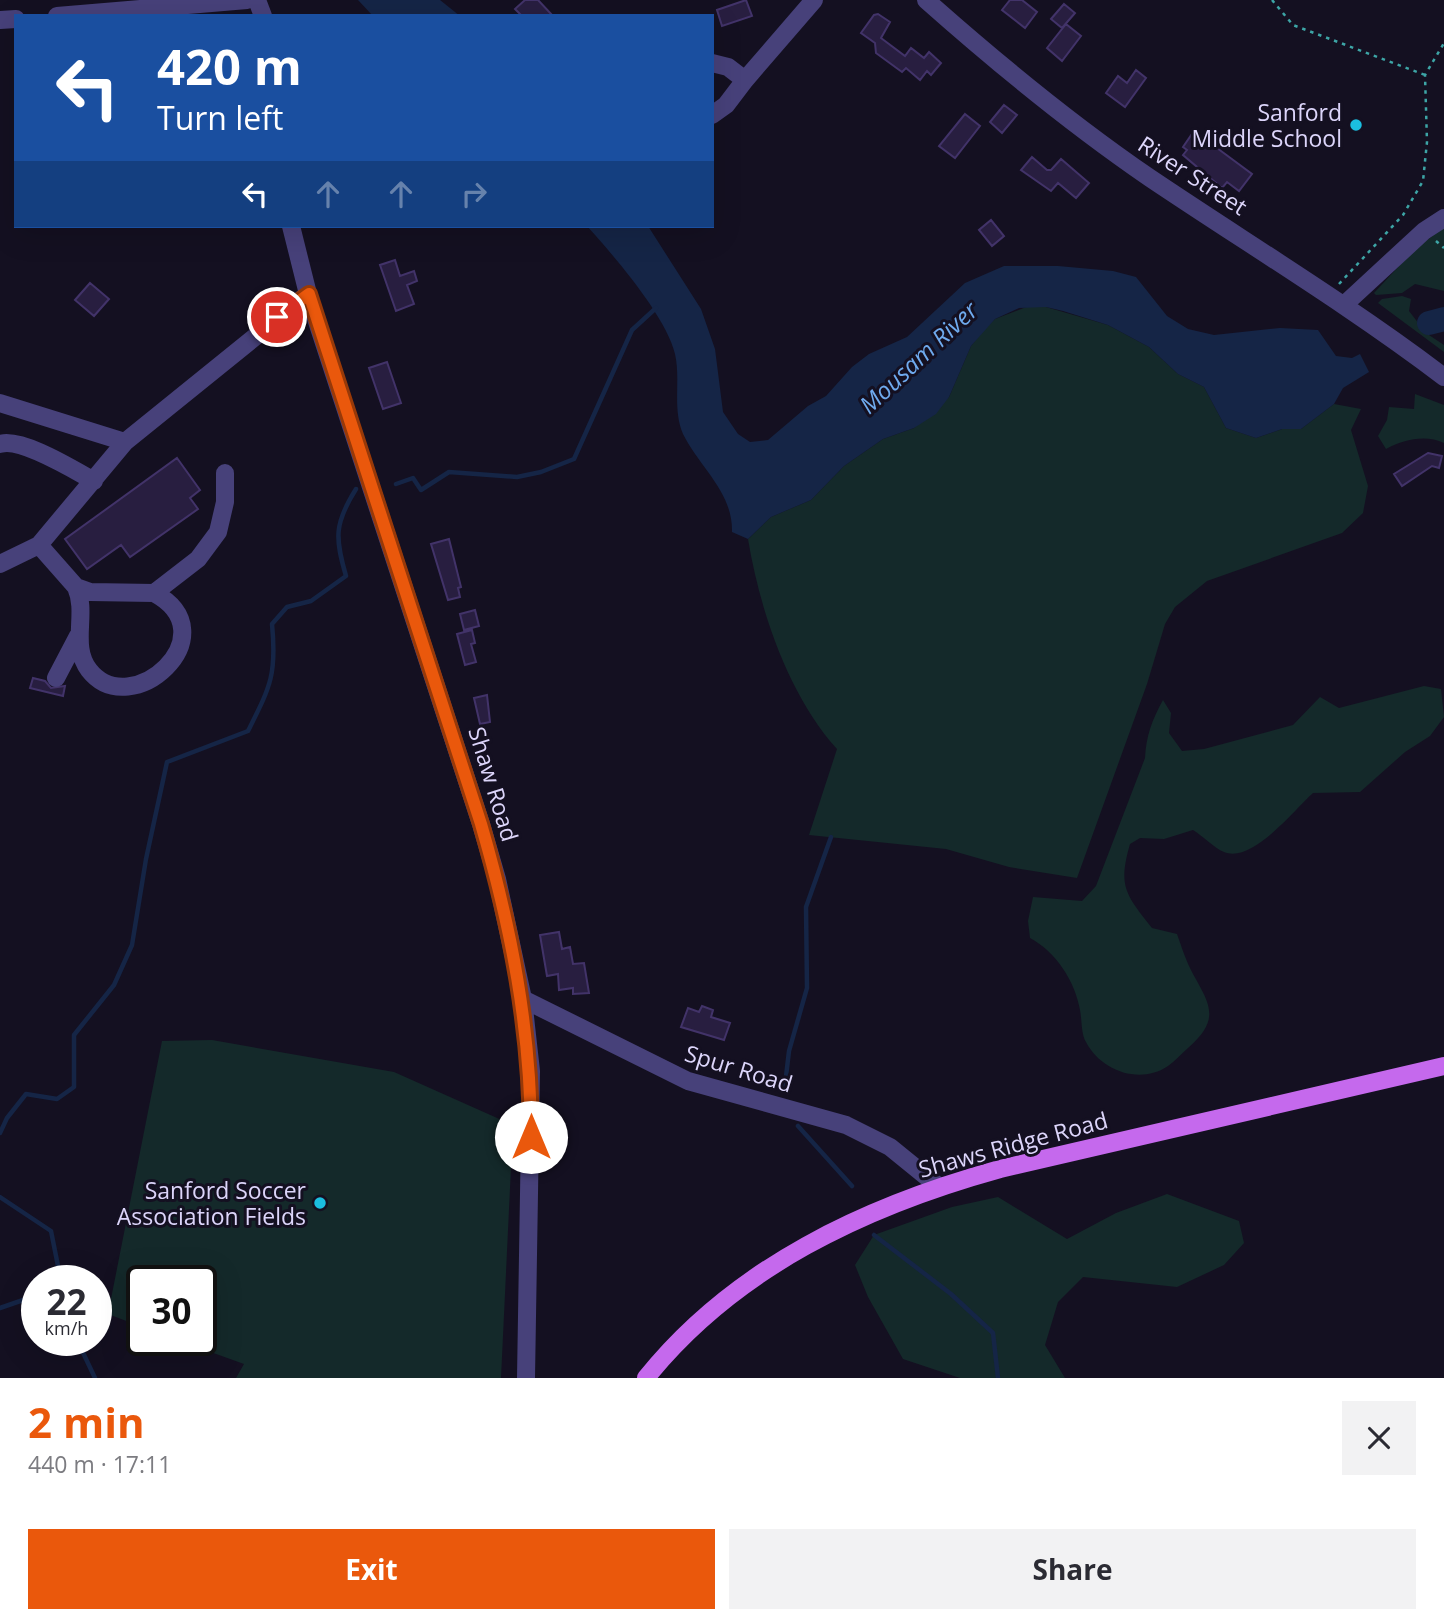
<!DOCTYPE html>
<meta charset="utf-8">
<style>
:root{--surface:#fff;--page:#f2f2f3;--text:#2b2b33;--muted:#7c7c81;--accent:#ea580c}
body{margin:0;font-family:"Open Sans",sans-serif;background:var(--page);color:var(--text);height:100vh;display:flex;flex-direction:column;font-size:26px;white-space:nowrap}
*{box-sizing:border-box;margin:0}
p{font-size:23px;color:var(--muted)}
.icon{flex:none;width:38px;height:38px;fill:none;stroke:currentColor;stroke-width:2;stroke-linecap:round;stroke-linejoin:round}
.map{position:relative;height:1378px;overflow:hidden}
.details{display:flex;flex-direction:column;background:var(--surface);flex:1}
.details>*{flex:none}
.banner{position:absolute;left:14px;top:14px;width:700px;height:214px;border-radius:0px;box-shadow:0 7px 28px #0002;background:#1a4fa0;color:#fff;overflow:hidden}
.speed{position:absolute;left:21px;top:1265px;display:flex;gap:14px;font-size:35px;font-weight:700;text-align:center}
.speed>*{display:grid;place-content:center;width:91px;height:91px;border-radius:50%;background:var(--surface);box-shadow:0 7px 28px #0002;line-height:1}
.speed small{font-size:18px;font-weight:400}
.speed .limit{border:4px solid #111;border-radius:10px;background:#fff;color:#111}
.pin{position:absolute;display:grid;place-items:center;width:60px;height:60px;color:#fff;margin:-30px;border:4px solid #fff;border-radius:50%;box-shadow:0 2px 7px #0007}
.me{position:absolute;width:77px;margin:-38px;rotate:0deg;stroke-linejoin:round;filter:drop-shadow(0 0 5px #0008)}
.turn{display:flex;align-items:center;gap:24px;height:147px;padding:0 28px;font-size:32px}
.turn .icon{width:91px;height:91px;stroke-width:2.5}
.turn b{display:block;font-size:49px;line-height:60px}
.lanes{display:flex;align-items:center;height:66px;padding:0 28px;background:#0003;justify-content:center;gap:35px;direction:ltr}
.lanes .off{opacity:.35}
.round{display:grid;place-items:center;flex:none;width:74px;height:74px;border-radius:0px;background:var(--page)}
.overview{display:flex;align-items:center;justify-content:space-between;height:119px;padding:0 28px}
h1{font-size:42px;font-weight:700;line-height:52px;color:var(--accent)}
.cta{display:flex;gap:14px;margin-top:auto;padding:14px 28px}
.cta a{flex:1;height:80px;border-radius:0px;background:var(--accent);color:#fff;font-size:28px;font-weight:700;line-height:80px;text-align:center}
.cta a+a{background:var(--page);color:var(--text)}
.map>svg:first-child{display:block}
</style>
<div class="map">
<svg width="1444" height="1378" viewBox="0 0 1444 1378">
<rect width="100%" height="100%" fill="#141021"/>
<path fill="#14292a" d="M1444,227V291L1415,284L1402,293L1376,295L1374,293L1413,251Z
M1402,296L1411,299L1409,311L1426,333L1444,345V352L1378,303L1382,299Z
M1029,306L1046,307L1108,325L1149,347L1178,374L1204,387L1226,428L1256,438L1282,429H1301L1334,404L1361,409L1351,430L1368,486L1363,513L1342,533L1207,581L1175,607L1165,624L1147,684L1077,878L1009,867L946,849L809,835L837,749C788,694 760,611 748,539L771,517L811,500L844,466L883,439L914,428L949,397L971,346L984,330L995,319Z
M1415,394L1444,405V443C1425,434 1403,440 1386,449L1378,436L1387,420L1389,407L1414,409Z
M1424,686L1441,689L1444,717L1430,736L1405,752L1360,792L1313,793C1295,809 1252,864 1224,852C1214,848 1203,836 1193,830L1164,839L1140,838L1130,844C1118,886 1125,894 1152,928L1177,934C1182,948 1186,961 1193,974C1211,1006 1220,1020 1188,1048C1181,1054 1175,1061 1168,1066C1140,1085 1101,1071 1086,1042C1081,1034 1082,1020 1080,1010C1075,981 1056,952 1030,938L1028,921L1033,897L1082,901L1096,886L1145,758C1146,736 1152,720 1163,700L1171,713L1169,733L1182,751L1204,749L1293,725L1320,697L1339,708Z
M212,1040L394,1072L513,1125L501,1378H236L244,1364L180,1341L201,1340V1281H142V1327L108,1314L162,1041Z
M1167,1194L1239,1221L1244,1243L1224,1265L1177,1287L1083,1277L1058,1302L1045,1345L1065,1378H960L903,1359L868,1297L855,1265L874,1235L952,1207L998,1197L1067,1239L1116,1213Z"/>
<path fill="#152546" d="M358,0H440L460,16H373Z
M587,226H648L701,309L715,349L723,412L738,434L750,442L768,440L808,406L826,396L852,367L869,354L907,337L965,283L1004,266H1058L1113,271L1136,277L1167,316L1188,329L1214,335L1280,328L1318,330L1336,356L1352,358L1360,354L1369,372L1343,388L1334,404L1301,429H1282L1256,438L1226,428L1204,387L1178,374L1149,347L1108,325L1063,311L1046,307L1019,308L995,319L971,346L949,397L936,414L914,428L883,439L844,466L811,500L771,517L748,539L732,532C733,492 700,468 683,434C672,408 681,380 675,354C666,316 614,256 587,226Z"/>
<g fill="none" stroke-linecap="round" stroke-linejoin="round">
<path stroke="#152546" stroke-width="4.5" d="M396,484L413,478L421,490L449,472L517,477L541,472L574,459L632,330L656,308
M785,1085L789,1051L807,988L806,907L831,837
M798,1126L852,1186
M0,1133L7,1118L26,1094L57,1099L74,1087V1035L114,985L132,945L146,859L167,762L248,731C270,687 277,675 272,624L287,607L311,601L346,576C335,538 334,524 356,489
M0,1197L51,1231L59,1271L48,1281
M874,1235L951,1294L993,1333L998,1378
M0,1308L29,1298L37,1291
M77,1340L95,1378"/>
<path stroke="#152546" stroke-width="24" d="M1429,323L1444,319"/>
</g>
<path fill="#281e40" stroke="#423369" stroke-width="2" d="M525,0H538L553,16H522L515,9Z
M746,0L752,16L722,26L717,10Z
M1010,0H1022L1037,12L1025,28L1002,10Z
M1064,4L1075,13L1062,28L1051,19Z
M878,14L890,22L881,38L905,56L911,48L924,58L929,52L941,63L931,75L927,71L920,80L906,68L902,72L876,53L875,43L861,33L874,15Z
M1066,24L1081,36L1062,61L1047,48Z
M1136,70L1146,78L1125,107L1106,93L1118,76L1127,83Z
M1004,105L1017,115L1002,133L990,122Z
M965,114L980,126L955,158L939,146Z
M1194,131L1252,174L1239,191L1227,182L1222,188L1183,155L1187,150L1183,147Z
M1032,157L1047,170H1051L1061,159L1089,183L1076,198L1058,183L1051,191L1021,170Z
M991,220L1004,236L992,246L979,230Z
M395,260L400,276L414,271L417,281L407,285L414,304L396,311L380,265Z
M90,283L109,299L94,316L75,300Z
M387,362L401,403L383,409L369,368Z
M1428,453L1442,456L1439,468L1432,466L1402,486L1394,474Z
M177,458L200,490L190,498L198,509L130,557L121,545L87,569L65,539Z
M449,539L461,587L458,588L460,597L448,600L431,544Z
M475,610L479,626L464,630L460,614Z
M472,630L475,643L471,644L476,662L465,665L457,634Z
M33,678L45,681L51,688L65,686L63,696L30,688Z
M487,695L490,722L480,724L474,698Z
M559,932L562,949L570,947L573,964L584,963L589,993L573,994V988L559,990L558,974L547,976L540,935Z
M702,1006L713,1010L711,1017L730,1023L724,1040L681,1027L688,1008L699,1012Z"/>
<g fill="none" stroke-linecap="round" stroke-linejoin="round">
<path stroke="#3da5a6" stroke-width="2.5" stroke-dasharray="3.5 5" stroke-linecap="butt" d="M1272,0L1293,25L1425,75
M1436,241L1444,248
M1339,284L1403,215L1423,181L1427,142L1425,75L1444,43"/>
<path stroke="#47417a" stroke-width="18" d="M257,0L263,16
M926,0C997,63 1071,124 1150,178C1248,244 1349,305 1444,377
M57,16L247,0
M0,20L16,19
M712,63L728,67L745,80L726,105L712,115
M745,80L814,0
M291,226L308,294L481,824L497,879L523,999L531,1071L526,1378
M1345,304L1424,231L1444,218
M0,403L125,442
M0,444C21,437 74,470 94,481
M225,473V502L218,532L198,559L154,593L90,592L76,587L39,545L125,442L308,294
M0,564L39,545
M76,587C88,614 70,645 89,670C131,724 231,634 154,593
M56,678L78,636
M523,999L688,1081L846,1125L890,1147L938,1186"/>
<path stroke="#c569ed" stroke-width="18" d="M646,1378C735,1267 866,1206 1000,1169L1444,1066"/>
</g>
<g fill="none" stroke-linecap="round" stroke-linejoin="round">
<g stroke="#983908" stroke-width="18">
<path id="route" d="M277,317L309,294L481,824C511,927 531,1029 531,1137"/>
</g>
<use href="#route" stroke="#ea580c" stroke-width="12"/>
</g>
<g fill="#1bbee0" stroke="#141021" stroke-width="2.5">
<circle cx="1356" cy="125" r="7"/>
<circle cx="320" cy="1203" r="7"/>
</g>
<g text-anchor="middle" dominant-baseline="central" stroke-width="6" stroke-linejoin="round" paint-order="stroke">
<g font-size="23" fill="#dcd5fa" stroke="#141021" text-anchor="end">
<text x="1342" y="112">Sanford<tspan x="1342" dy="26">Middle School</tspan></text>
<text x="306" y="1190">Sanford Soccer<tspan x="306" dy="26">Association Fields</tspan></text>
</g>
<g font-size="23" fill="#dcd5fa" stroke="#141021">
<text transform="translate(1193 175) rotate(33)">River Street</text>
<text transform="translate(494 784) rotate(73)">Shaw Road</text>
<text transform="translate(739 1068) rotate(17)">Spur Road</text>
<text transform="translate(1013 1144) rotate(-15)">Shaws Ridge Road</text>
</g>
<g font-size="24" font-style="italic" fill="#6faaee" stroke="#141021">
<text transform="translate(918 357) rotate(-43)">Mousam River</text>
</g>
</g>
</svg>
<div class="speed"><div>22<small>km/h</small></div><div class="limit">30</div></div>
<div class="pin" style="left:277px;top:317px;background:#d93025"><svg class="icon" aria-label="arrive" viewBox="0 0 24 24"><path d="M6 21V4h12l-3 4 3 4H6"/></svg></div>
<svg class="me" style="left:531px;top:1137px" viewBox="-20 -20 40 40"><circle r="19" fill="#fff"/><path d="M0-13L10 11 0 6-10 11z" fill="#ea580c"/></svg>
<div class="banner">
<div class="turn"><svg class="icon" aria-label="left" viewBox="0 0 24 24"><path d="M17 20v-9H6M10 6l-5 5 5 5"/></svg><div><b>420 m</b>Turn left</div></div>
<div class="lanes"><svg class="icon" aria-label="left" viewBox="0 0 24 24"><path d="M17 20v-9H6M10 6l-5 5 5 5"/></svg><svg class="icon off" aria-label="ahead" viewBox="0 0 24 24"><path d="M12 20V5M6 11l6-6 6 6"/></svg><svg class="icon off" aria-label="ahead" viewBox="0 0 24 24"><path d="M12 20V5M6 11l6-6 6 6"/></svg><svg class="icon off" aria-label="right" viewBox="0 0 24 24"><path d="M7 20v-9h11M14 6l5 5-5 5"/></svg></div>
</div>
</div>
<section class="details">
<div class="overview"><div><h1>2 min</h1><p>440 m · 17:11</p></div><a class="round"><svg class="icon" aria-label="close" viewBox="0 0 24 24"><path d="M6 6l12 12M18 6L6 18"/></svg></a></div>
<div class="cta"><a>Exit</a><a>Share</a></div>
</section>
